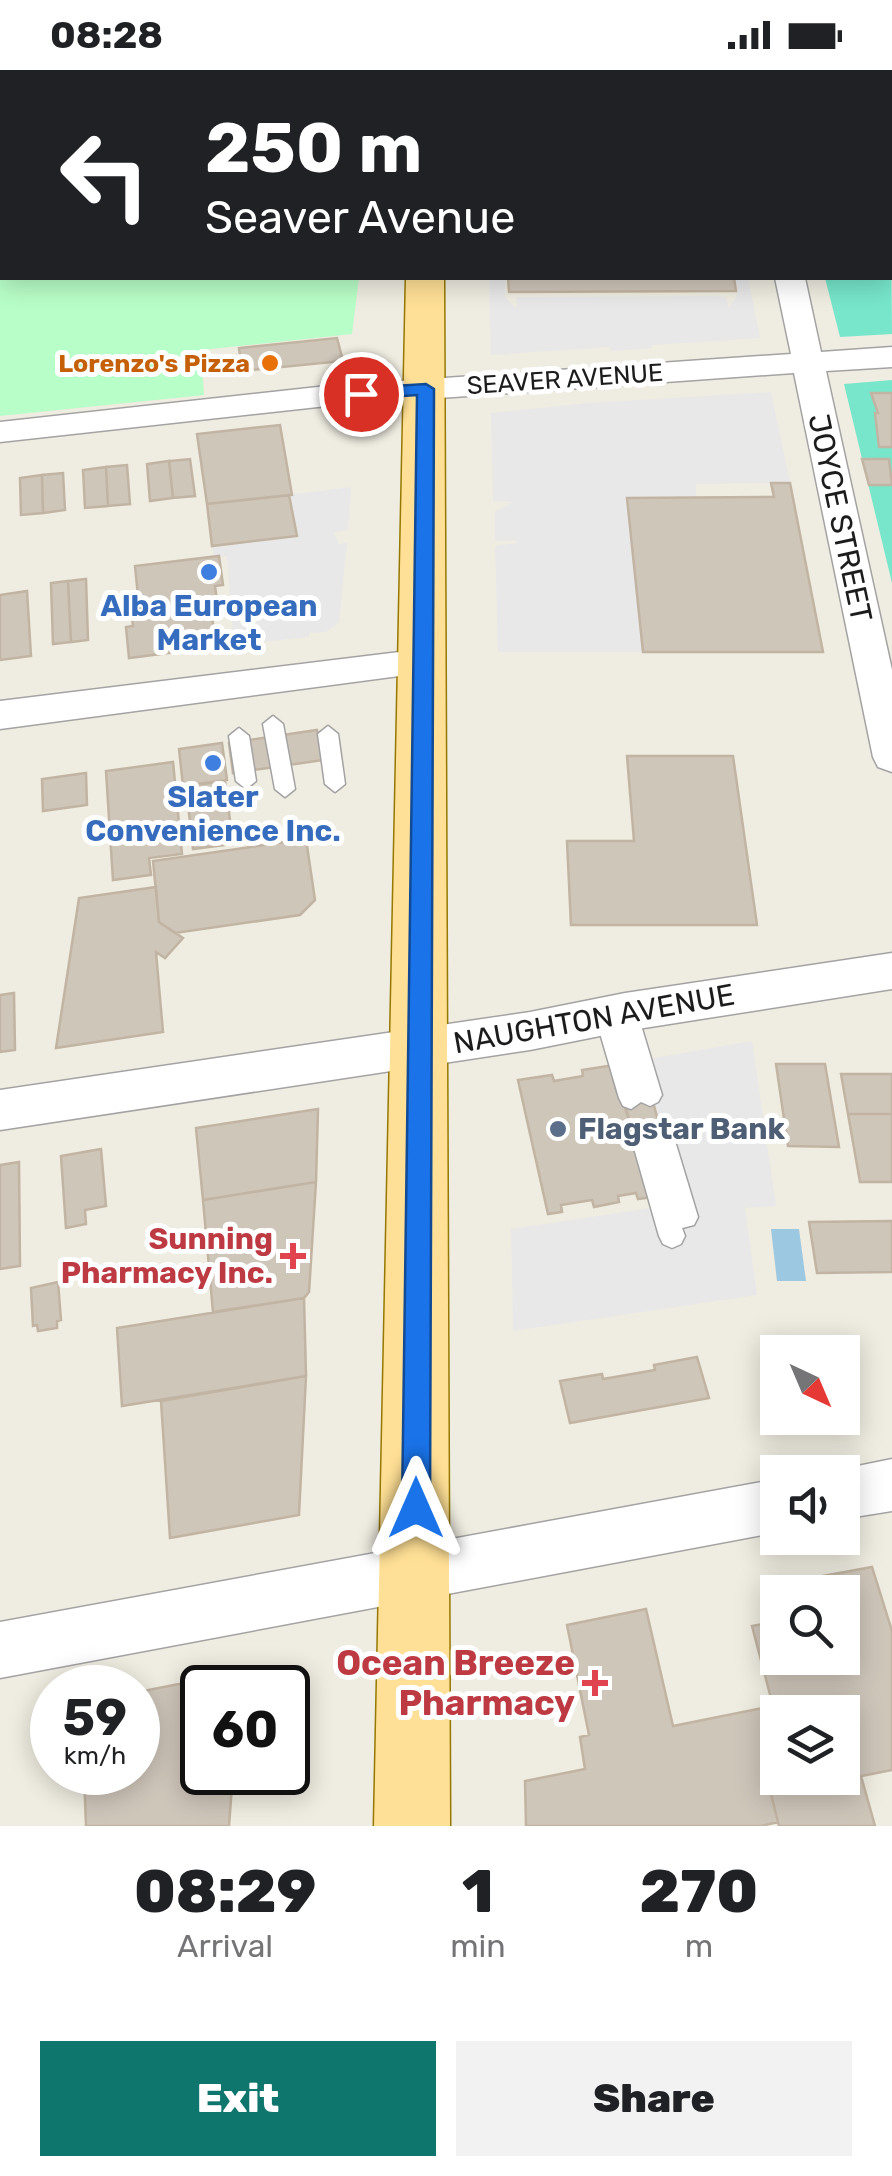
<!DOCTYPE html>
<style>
:root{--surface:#fff;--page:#f2f2f2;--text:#202124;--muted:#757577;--accent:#0f766e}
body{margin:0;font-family:Rubik,sans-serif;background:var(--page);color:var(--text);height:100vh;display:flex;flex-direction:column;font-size:38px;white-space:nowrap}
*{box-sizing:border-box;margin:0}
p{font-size:32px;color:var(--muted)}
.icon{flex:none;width:55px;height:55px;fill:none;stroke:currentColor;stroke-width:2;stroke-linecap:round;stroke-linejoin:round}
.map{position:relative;height:1756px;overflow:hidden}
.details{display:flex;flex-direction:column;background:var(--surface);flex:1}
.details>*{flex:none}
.top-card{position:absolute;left:0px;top:0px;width:892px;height:210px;box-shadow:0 5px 25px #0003;background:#202124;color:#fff;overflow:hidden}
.needle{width:65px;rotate:136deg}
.tools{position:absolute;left:760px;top:1265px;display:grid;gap:20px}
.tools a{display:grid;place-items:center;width:100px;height:100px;border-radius:0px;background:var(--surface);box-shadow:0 5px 25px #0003;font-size:50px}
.speed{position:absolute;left:30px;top:1595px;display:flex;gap:20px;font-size:50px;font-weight:700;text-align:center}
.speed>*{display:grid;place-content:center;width:130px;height:130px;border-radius:50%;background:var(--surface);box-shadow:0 5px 25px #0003;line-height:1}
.speed small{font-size:25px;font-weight:400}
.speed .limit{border:5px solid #111;border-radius:15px;background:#fff;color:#111}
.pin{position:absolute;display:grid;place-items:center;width:85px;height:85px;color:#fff;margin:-42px;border:5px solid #fff;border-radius:50%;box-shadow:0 2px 10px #0007}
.me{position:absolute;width:110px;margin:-55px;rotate:0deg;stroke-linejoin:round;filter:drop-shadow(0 0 8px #0008)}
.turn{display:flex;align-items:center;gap:35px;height:210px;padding:0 40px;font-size:45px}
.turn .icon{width:130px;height:130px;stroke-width:2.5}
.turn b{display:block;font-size:70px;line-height:85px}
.eta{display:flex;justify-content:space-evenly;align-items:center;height:170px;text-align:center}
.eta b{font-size:60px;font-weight:800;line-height:70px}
.action{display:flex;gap:20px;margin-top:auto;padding:20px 40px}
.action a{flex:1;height:115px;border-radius:0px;background:var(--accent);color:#fff;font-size:40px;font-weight:800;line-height:115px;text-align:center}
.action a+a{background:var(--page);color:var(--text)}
.status{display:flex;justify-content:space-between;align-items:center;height:70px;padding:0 50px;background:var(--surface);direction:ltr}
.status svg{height:28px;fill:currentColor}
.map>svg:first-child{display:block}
</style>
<div class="status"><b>08:28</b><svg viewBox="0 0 49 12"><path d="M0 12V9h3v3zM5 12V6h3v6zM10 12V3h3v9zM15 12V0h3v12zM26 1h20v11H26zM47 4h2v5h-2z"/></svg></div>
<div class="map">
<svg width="892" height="1756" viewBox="0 0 892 1756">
<rect width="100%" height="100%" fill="#efece1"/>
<path fill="#b8fec8" d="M0,0H373L2,2V208H359L352,264L201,280L204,325L0,346Z"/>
<path fill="#77e6cb" d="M890,33L892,264L840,267L825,208H890Z
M892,310V513L844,314Z"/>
<path fill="#e8e8e8" d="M489,208H505V227L516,238L517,227L715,226L726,227L729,238L737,226L734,208H748L760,268L652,275V278L611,281L610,277L491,285Z
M771,322L790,413L696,414V428H628L643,582H498L495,476L518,473L514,470L495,471V441L514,432L493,431L491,343L589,333Z
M351,417L348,460L334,462L339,474L347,473L339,552L326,562L309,563V567L234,575L227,486H214L212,476L296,466L289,425Z
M752,971L776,1136L745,1138L757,1225L513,1261L511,1159L651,1138L621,1022L617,1023L613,1008L615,995Z"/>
<path fill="#9dc8e1" d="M771,1159H799L806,1211H777Z"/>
<path fill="#cfc6ba" stroke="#c2b4a2" stroke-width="2.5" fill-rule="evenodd" d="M508,208H734L736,221L509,222Z
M337,268L343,291L242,301L239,278Z
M871,323H892V377H879L875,343H878Z
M280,355L292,425L207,434L197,364Z
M190,389L195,426L173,428L169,391Z
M862,389H889L892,415H869Z
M169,391L173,428L150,431L147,394Z
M127,395L130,434L108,436L106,397Z
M106,397L108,436L85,438L83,400Z
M63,403L65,440L43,443L42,405Z
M42,405L43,443L21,445L20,408Z
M771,413H790L823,582H643L627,428L774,427Z
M289,425L297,466L212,476L207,434Z
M219,486L223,515L215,516L219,545L212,546L216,577L129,588L126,557L133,556L130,527L138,526L135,496Z
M86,509L88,570L71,572L68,511Z
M68,511L71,572L53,574L51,513Z
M27,521L31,586L0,590V525Z
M317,660L323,690L233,703L229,673Z
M222,673L227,710L183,716L179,679Z
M627,686H733L757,855H571L567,771H634Z
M173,692L182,784L149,788L151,805L113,810L106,701Z
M86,703L87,735L43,741L42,709Z
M225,711L233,774L193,779L186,716Z
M306,769L315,830L300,845L175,863L159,852L153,791Z
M156,817L159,852L183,868L165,888L156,882L163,962L56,978L79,828Z
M14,923L15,980L0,982V925Z
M776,994H825L839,1077L788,1076Z
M615,995L618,1007L613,1008L617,1023L621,1022L653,1127L638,1129L636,1123L618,1126L619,1132L594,1137L592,1130L561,1135L562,1142L548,1144L518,1010L552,1005L554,1011L583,1006L582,1000Z
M841,1004H892V1044H848Z
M651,1025L661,1061L633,1065L623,1030Z
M318,1039L316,1112L203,1130L196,1058Z
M848,1044H892V1112H860Z
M101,1079L106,1136L85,1140L86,1154L66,1158L61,1086Z
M19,1092L20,1196L0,1199V1095Z
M316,1112L309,1222L304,1228L213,1242L203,1130Z
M892,1151V1202L817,1203L809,1152Z
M58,1212L61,1250L57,1251V1258L38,1261L37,1255L33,1256L31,1218Z
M304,1228L306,1306L122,1336L117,1258Z
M697,1287L709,1328L570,1353L560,1311L602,1304L603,1309L655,1300L654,1295Z
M306,1306L299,1445L170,1468L161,1331Z
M872,1497L892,1561V1700L771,1724L778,1752L761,1756H526L525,1711L585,1699L580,1667L589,1665L567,1555L646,1539L673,1656L773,1636L752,1556L778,1551V1588H842V1522H788L785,1513ZM778,1642H842V1708H778Z
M240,1602L239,1618H202V1702H233L229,1756H86L84,1702H138V1622Z
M861,1706L875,1756H779L771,1724Z"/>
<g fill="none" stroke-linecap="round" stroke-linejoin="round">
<g stroke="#a3a3a3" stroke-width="3">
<path id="lane" d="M273,646L283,654L295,719L285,727L275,719L263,654Z
M328,656L338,664L345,714L335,722L325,714L318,664Z
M239,658L249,666L256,711L246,719L236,711L229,666Z
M625,932L633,935L637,942L662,1025L658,1032L650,1036L641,1032L631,1039L623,1036L619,1028L595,946L599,939L607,936L615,939Z
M660,1050L669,1053L672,1061L698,1147L694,1155L682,1158L685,1166L681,1174L672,1178L663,1174L659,1166L630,1064L633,1056L642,1053L650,1056Z"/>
</g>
<g stroke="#a3a3a3" stroke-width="3">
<path id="street" d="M775,208H805L821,282L892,277V297L826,301L892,600V702L878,697L873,687L794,303L327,336L0,372V352L327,316L791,284Z
M424,579L437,583L443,592L437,601L0,659V631Z
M892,883V919L625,961L530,980L0,1060V1020L530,942L625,923Z
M892,1389V1441L842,1449V1402H828Z
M778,1409V1462L0,1608V1552Z"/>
</g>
<g stroke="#957800" stroke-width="3">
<path id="primary" d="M410,0H444V2H411Z
M406,208H444L450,1756H374Z"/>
</g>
<use href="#lane" fill="#fff" fill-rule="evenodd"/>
<use href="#street" fill="#fff" fill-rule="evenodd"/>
<use href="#primary" fill="#ffe096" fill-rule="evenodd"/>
</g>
<path fill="#1a73e8" stroke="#114b97" stroke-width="2.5" d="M426,314L434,319L430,1438L426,1448L416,1452L406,1448L402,1438L417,325L361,329L352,324L361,318Z"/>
<circle fill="#e8710a" stroke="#fff" stroke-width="4" cx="270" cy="293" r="10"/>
<g fill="#3f7fe0" stroke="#fff" stroke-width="4">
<circle cx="209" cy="502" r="10"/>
<circle cx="213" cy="693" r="10"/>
</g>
<circle fill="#5c6f8a" stroke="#fff" stroke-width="4" cx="558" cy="1059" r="10"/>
<g fill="#e0444e" stroke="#fff" stroke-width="4">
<path d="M288 1171h10v10h10v10h-10v10h-10v-10h-10v-10h10z"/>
<path d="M590 1598h10v10h10v10h-10v10h-10v-10h-10v-10h10z"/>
</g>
<g text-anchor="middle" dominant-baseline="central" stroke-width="10" stroke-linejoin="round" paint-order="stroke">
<g font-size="25" font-weight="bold" fill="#c56008" stroke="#fff" text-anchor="end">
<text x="250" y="293">Lorenzo's Pizza</text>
</g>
<g font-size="25" fill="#1c1c1c" stroke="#fff">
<text transform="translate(565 309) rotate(-4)">SEAVER AVENUE</text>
</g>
<g font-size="30" fill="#1c1c1c" stroke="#fff">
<text transform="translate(840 448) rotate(78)">JOYCE STREET</text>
<text transform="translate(594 949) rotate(-10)">NAUGHTON AVENUE</text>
</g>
<g font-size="30" font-weight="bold" fill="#366cbe" stroke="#fff">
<text x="209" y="536">Alba European<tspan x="209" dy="34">Market</tspan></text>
<text x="213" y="727">Slater<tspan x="213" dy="34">Convenience Inc.</tspan></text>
</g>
<g font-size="30" font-weight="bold" fill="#4e5e75" stroke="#fff" text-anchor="start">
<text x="578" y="1059">Flagstar Bank</text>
</g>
<g font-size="30" font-weight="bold" fill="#be3a42" stroke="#fff" text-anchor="end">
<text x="273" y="1169">Sunning<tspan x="273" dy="34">Pharmacy Inc.</tspan></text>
</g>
<g font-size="35" font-weight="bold" fill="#be3a42" stroke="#fff" text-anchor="end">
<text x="575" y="1593">Ocean Breeze<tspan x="575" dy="40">Pharmacy</tspan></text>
</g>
</g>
</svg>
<div class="tools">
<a><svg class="needle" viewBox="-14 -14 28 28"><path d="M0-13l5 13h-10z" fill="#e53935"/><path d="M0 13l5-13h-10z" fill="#757577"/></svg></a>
<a><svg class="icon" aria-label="sound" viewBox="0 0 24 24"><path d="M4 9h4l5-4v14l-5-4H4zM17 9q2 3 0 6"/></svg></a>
<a><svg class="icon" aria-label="search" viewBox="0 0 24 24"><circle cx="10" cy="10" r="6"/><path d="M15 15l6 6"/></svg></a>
<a><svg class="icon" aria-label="layers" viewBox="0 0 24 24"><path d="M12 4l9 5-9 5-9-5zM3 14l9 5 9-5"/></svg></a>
</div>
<div class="speed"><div>59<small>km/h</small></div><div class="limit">60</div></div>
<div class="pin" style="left:361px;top:324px;background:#d93025"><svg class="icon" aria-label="arrive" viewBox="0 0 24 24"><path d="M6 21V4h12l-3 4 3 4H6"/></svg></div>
<svg class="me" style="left:416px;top:1438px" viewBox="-20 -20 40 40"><path d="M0-17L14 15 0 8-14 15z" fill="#1a73e8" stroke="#fff" stroke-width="4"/></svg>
<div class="top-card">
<div class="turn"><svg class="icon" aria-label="left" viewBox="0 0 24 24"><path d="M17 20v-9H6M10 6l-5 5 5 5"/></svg><div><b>250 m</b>Seaver Avenue</div></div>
</div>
</div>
<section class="details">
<div class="eta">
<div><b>08:29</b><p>Arrival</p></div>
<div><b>1</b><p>min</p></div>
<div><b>270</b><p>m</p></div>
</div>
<div class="action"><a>Exit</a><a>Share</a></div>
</section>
